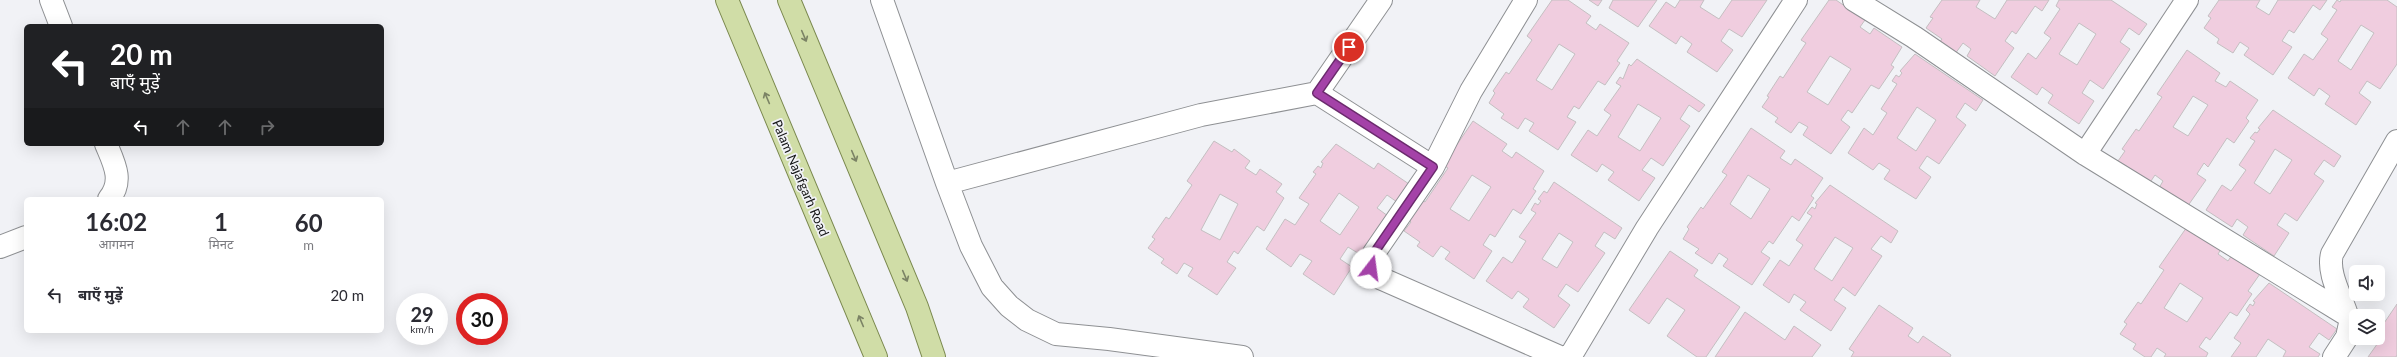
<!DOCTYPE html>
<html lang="hi">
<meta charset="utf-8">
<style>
:root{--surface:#fff;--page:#f2f2f3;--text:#2b2b33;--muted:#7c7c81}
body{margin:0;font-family:Lato,"Noto Sans Devanagari",sans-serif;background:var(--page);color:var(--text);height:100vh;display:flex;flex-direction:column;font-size:15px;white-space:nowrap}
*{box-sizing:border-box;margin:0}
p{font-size:13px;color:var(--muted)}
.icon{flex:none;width:22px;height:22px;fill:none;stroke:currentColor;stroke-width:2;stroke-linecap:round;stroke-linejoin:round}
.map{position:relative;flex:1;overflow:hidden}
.sheet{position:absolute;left:24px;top:197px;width:360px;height:136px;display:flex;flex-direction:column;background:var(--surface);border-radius:6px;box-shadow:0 4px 16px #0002}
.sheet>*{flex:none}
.top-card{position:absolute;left:24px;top:24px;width:360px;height:122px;border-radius:6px;box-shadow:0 4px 16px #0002;background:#202124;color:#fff;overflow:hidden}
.controls{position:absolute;left:2349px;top:265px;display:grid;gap:8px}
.controls a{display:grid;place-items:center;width:36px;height:36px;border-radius:6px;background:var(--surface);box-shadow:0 4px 16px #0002;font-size:20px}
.speed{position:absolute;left:396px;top:293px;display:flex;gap:8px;font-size:20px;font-weight:700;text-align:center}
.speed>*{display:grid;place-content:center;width:52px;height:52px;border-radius:50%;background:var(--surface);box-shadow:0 4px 16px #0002;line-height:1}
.speed small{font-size:10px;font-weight:400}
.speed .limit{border:6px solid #d22;background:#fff;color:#111}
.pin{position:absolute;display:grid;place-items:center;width:34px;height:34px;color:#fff;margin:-17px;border:2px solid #fff;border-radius:50%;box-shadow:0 1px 4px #0007}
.me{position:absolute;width:44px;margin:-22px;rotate:15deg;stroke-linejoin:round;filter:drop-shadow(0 0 3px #0008)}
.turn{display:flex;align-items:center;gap:14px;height:84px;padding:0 20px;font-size:18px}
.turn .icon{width:52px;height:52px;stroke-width:2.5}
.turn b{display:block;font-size:28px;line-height:34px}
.lanes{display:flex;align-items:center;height:38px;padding:0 20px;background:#0003;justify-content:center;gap:20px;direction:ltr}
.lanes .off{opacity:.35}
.eta{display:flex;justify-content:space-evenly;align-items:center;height:68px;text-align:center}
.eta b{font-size:24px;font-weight:700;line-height:28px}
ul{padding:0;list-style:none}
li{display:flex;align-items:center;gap:12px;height:60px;padding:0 20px}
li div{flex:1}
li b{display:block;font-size:15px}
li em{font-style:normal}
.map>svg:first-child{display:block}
</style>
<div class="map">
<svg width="2397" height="357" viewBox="0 0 2397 357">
<rect width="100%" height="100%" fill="#f1f2f6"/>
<path fill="#f0cddf" stroke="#c4bfc1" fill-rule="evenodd" d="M1552,0H1568L1591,16L1586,23L1596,30L1600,24L1629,43L1617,61L1620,63L1605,85L1598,81L1579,109L1574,106L1567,117L1576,122L1558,150L1529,131L1534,123L1525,118L1518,129L1501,118L1504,114L1489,103L1495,93L1493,91L1506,72L1509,74L1532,40L1527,36ZM1559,44L1575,54L1552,90L1536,80Z
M1589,0H1602L1598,6Z
M1613,0H1657L1638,27L1609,8Z
M1680,0H1704L1700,7L1719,19L1732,0H1767L1742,37L1729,29L1721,41L1733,50L1717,72L1687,52L1692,44L1681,36L1676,44L1649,26L1666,2L1675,8Z
M1829,0H1836L1865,20L1860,27L1870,34L1874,28L1902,47L1891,65L1894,67L1879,89L1871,85L1852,113L1848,110L1841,120L1850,127L1831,154L1803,135L1808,127L1799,122L1791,133L1775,122L1778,118L1762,107L1769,97L1767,96L1780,76L1783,78L1806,43L1801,40ZM1830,56L1851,69L1828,105L1807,92Z
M1942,0H1980L1976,7L1995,19L2007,0H2049L2042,11L2035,6L2016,34L2012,31L2005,41L2014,48L1995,76L1967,56L1971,49L1963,43L1955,54L1939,43L1942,39L1926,28L1933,18L1930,17Z
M2059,0H2111L2147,24L2139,35L2129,28L2120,42L2130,49L2103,89L2090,80L2082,93L2094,101L2079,124L2048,103L2053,95L2042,87L2037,95L2011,77L2028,53L2036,59L2051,38L2044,33L2060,9L2056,6ZM2079,23L2096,34L2077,65L2059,54Z
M2219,0H2260L2256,7L2269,15L2278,0H2327L2320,10L2313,5L2294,33L2289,30L2282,41L2292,47L2273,75L2244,55L2249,48L2240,42L2233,53L2217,43L2219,39L2204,28L2211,18L2208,16Z
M2337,0L2340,2L2341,0H2387L2397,7V64L2380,89L2367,81L2359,93L2371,102L2356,125L2325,104L2330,96L2319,88L2314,96L2288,78L2304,54L2313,60L2328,39L2321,34L2337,10L2332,7ZM2361,25L2374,33L2351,70L2338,61Z
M2187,50L2220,73L2215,81L2226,87L2230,81L2258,100L2246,118L2249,121L2234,143L2227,138L2208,167L2204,163L2197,174L2206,180L2187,207L2159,188L2163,181L2155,175L2147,187L2134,171L2118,161L2125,151L2122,149L2136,129L2139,131L2162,97L2157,94ZM2193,96L2208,105L2188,136L2173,127Z
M1915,54L1983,100L1976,111L1965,103L1956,117L1966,125L1939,164L1927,156L1919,168L1931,177L1916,199L1884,179L1890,170L1879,163L1873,170L1848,153L1864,128L1873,135L1887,113L1881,109L1897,84L1892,81L1896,75L1899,77L1902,73L1900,71ZM1917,107L1936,120L1916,151L1897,138Z
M1637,59L1705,105L1699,112L1689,105L1680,119L1690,126L1663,166L1651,158L1642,170L1655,178L1639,201L1608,180L1614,172L1602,164L1597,172L1571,155L1588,130L1597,136L1611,115L1604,110L1621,86L1616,83L1620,77L1623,79L1629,64L1631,66ZM1638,104L1661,118L1640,151L1618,137Z
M2273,110L2341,156L2334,167L2324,160L2314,174L2324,181L2297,221L2285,213L2277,225L2289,233L2274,256L2243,235L2248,227L2237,219L2232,227L2206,210L2222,185L2231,191L2246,170L2239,165L2255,141L2250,138L2255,132L2257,133L2260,129L2258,128ZM2275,149L2292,160L2270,194L2254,183Z
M1473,121L1507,144L1502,151L1512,158L1516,152L1544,171L1533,189L1536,191L1521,214L1513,209L1495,237L1490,234L1483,245L1492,251L1474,279L1445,259L1450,252L1441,246L1433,257L1417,246L1420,242L1404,231L1411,222L1409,220L1422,200L1425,202L1448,168L1443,165ZM1472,175L1491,187L1469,221L1450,209Z
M1751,128L1785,151L1780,158L1791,165L1795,159L1823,178L1811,196L1814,198L1799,221L1792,216L1773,244L1769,241L1761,252L1770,258L1752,285L1723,266L1728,259L1719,253L1712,264L1695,253L1699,249L1683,239L1689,229L1687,227L1701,207L1703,209L1727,175L1722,172ZM1748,175L1770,189L1751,219L1730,204Z
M1214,141L1232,152L1234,149L1250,161L1245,168L1256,175L1260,169L1282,184L1276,192L1284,198L1264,231L1257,226L1238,254L1234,251L1227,262L1236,268L1217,295L1188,276L1193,268L1184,263L1177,274L1161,263L1164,259L1148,248L1155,239L1152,237L1166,217L1169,219L1192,185L1187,181ZM1220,194L1238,204L1220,240L1201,230Z
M1336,144L1374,169L1378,163L1409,184L1397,202L1387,195L1377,208L1388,216L1361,255L1348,247L1340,259L1352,267L1334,295L1303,274L1312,261L1300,254L1291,267L1266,249L1285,219L1295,225L1309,204L1299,198L1316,174L1313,172L1318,166L1321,168L1323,163L1321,162ZM1339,193L1359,207L1340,235L1320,221Z
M1554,182L1622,228L1615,239L1604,232L1595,246L1605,253L1578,292L1566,284L1558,296L1570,305L1554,328L1523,307L1529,299L1518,291L1512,299L1486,281L1503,257L1512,263L1526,241L1519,237L1536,213L1531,210L1535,203L1538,205L1541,201L1538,199L1544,191L1547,193ZM1559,233L1573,242L1557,268L1542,259Z
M1830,185L1898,231L1891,243L1881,236L1871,249L1882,256L1855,296L1843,287L1834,300L1846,308L1831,331L1800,310L1806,302L1794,294L1789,303L1763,285L1780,260L1789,266L1803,245L1796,240L1812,216L1807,213L1812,207L1815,209L1817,204L1815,203ZM1835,237L1853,248L1832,281L1814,269Z
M2189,224L2223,246L2218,254L2228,261L2232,255L2260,274L2248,291L2252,294L2237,316L2230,312L2210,340L2206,337L2199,347L2208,353L2206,357H2164L2166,354L2157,348L2151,357H2145L2133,349L2136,344L2120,334L2127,324L2124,322L2138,302L2141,304L2164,270L2159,267ZM2180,283L2203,298L2187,322L2164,308Z
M1670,251L1698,270L1694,276L1740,307L1706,357H1697L1667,336L1685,310L1667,298L1649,324L1629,310Z
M2269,283L2337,329L2329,340L2319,333L2309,347L2320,354L2318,357H2283L2286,351L2268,339L2256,357H2231L2241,343L2234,338L2250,314L2246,310L2250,304L2253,306L2255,302L2253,301Z
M2397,304V355L2396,357H2368L2380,340L2377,338L2378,332Z
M1879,305L1913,328L1908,336L1918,343L1923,336L1951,355L1950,357H1851L1854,352L1849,349Z
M1745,312L1785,340L1794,326L1821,345L1812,357H1715Z"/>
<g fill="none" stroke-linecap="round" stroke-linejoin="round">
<g stroke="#8e9093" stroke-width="24">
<path id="minor" d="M51,0L61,26
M882,0L947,183L1201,115L1317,93L1381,0
M1854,0L1914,37L2085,154L2347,315
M1317,93L1433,167L1374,253L1371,268L1380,278L1560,357
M106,144C114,163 124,181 109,199
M2085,154L2187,0
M1433,167L1471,91L1526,0
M947,183L971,246L992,287L1009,306L1027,320L1056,334L1109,339L1242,357
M0,247L26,237
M1570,357L1647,228L1796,0
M2334,357L2347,337L2351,319L2347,315C2341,296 2327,273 2332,254L2397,141"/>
</g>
<g stroke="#7a884e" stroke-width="24">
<path id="major" d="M727,0L876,357
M789,0L917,307L934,357"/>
</g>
<use href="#minor" stroke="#fff" stroke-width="22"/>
<use href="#major" stroke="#d0dda7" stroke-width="22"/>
</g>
<defs><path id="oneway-shaft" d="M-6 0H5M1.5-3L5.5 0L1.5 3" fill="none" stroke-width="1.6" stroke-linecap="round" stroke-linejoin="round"/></defs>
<g stroke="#7b8365">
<use href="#oneway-shaft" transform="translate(804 36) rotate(67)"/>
<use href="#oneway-shaft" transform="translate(767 98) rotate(-113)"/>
<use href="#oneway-shaft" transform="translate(854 156) rotate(67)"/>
<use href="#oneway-shaft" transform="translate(905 276) rotate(67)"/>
<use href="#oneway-shaft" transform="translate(861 321) rotate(-113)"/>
</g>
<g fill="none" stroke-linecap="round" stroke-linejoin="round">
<g stroke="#6b2b6d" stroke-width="10">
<path id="route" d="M1349,47L1317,93L1433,167L1374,253L1371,268"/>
</g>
<use href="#route" stroke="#a442a8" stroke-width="7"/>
</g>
<g text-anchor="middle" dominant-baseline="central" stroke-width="3.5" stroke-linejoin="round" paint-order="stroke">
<g font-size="13" fill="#131415" stroke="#f1f2f6">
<text transform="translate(801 178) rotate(67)">Palam Najafgarh Road</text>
</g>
</g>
</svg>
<div class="controls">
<a><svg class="icon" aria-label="sound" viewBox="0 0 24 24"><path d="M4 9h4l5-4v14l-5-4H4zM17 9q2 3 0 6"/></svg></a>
<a><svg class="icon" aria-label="layers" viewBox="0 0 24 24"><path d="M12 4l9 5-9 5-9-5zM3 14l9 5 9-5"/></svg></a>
</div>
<div class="speed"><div>29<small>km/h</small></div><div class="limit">30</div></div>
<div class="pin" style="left:1349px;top:47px;background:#d93025"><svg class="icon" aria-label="arrive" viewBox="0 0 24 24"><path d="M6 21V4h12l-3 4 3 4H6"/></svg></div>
<svg class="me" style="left:1371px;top:268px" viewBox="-20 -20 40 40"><circle r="19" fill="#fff"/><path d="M0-13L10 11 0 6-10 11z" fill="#a442a8"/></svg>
<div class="top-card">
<div class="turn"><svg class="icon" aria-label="left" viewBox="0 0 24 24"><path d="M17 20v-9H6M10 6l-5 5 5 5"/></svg><div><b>20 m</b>बाएँ मुड़ें</div></div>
<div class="lanes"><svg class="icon" aria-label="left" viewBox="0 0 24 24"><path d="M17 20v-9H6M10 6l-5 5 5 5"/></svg><svg class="icon off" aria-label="ahead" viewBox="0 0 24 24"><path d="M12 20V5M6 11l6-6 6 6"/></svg><svg class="icon off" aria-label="ahead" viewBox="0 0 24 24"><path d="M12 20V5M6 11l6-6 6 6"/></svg><svg class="icon off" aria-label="right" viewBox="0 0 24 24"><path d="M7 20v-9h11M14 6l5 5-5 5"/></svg></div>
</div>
<section class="sheet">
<div class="eta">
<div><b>16:02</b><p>आगमन</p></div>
<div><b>1</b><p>मिनट</p></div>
<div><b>60</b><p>m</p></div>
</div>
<ul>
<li><svg class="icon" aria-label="left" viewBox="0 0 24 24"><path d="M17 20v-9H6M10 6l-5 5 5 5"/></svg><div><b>बाएँ मुड़ें</b></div><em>20 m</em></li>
</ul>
</section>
</div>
